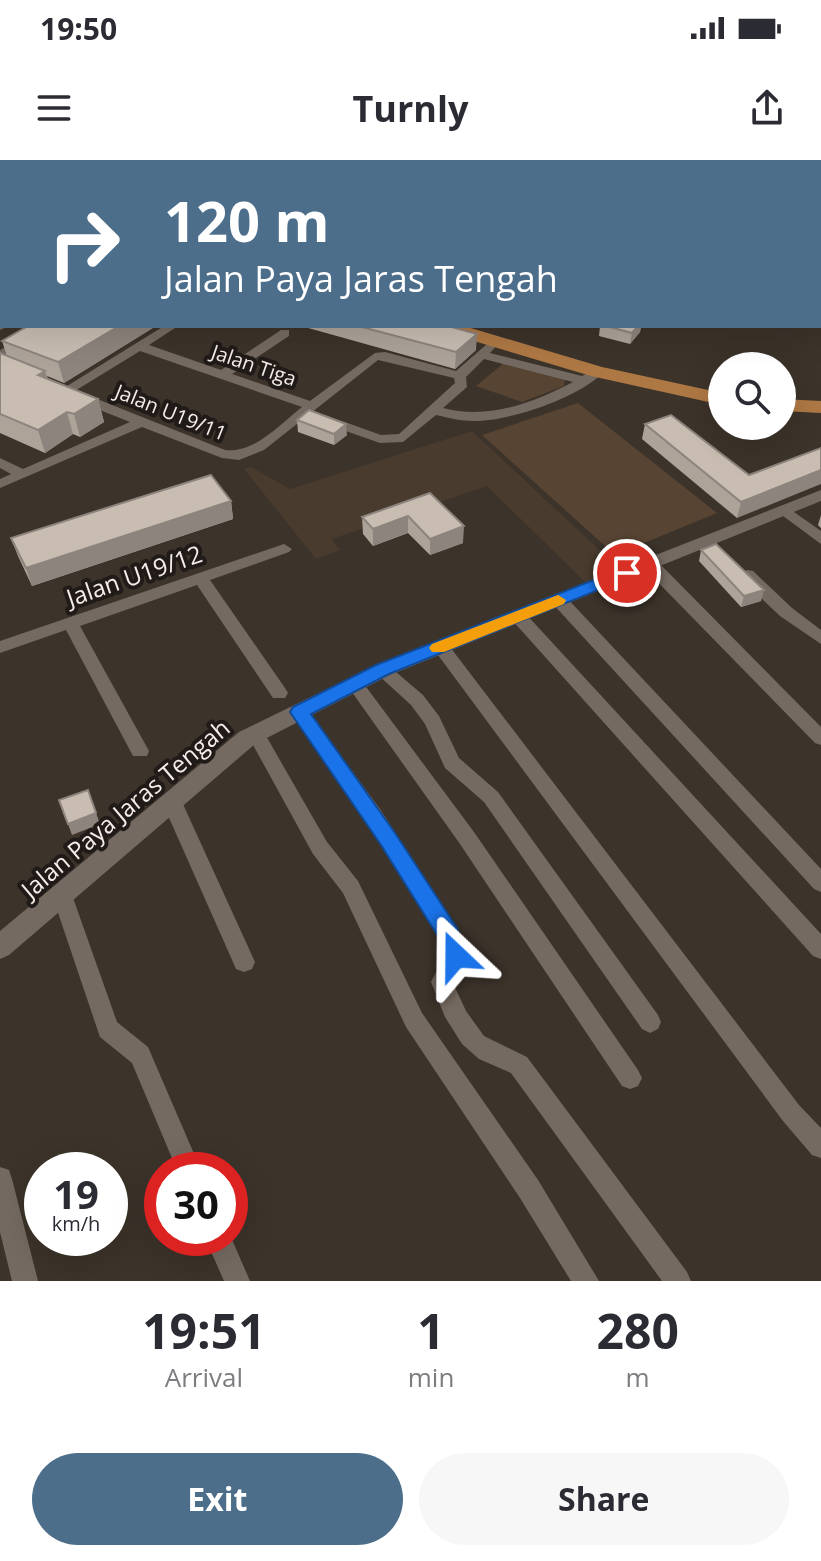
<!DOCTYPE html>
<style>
:root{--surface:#fff;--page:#f7f7f7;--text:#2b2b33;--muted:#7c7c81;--accent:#4d6e8b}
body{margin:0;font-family:"Open Sans",sans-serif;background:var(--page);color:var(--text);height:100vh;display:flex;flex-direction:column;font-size:30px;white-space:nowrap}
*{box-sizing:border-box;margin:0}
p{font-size:26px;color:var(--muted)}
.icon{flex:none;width:44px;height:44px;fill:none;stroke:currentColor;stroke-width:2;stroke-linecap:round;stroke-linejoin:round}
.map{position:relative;height:1121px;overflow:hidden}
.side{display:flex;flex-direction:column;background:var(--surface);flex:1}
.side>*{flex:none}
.guide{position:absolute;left:0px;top:0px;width:822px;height:168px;box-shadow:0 8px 32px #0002;background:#4d6e8b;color:#fff;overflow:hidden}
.controls{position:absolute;left:708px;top:192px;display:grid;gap:16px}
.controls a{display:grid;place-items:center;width:88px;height:88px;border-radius:50%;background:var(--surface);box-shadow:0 8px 32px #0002;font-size:40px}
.speed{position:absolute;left:24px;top:992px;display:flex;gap:16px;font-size:40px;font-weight:700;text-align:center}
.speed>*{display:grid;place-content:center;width:104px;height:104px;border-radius:50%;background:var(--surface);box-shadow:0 8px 32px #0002;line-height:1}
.speed small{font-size:20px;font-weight:400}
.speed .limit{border:12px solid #d22;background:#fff;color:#111}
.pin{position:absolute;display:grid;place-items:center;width:68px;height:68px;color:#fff;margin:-34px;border:4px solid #fff;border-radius:50%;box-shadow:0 2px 8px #0007}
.me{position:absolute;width:88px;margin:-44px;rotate:337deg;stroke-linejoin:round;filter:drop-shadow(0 0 6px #0008)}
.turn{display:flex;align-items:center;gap:28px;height:168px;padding:0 32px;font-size:36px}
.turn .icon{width:104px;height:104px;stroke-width:2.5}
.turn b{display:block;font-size:56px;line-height:68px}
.eta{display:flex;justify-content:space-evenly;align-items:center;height:136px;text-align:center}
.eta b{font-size:48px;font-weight:700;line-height:56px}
.cta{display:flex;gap:16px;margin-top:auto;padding:16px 32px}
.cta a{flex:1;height:92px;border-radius:48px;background:var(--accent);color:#fff;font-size:32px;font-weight:700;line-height:92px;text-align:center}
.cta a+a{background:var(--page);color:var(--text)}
.status{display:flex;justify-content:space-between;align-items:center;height:56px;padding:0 40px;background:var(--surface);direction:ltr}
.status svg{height:22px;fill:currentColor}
header{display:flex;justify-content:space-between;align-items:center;height:104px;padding:0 32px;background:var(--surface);font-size:36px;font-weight:700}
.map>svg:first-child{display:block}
</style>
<div class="status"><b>19:50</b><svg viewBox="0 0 49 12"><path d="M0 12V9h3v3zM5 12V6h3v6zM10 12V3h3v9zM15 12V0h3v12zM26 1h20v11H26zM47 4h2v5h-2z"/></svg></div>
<header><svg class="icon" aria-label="menu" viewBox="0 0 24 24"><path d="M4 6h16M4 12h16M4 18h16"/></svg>Turnly<svg class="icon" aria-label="share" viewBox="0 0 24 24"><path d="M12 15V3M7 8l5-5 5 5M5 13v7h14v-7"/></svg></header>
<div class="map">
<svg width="821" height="1121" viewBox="0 0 821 1121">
<rect width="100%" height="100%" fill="#3c332a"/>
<path fill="#493b2e" d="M472,271L620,409L586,423L487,326L332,379L340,390L316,399L244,309L251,307L290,329Z"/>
<path fill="#584433" d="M504,203L565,219L564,226L522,242L476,226Z
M578,243L717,353L615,395L482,275Z"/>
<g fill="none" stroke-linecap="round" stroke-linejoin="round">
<path stroke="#361a00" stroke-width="3" d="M164,2L169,0"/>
<path fill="#756a61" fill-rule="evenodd" d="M0,26L2,27V37L0,36Z
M44,166H59L0,199V190Z
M164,166H178L149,185L221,210L281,170H289V176L232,214L310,241L375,193L385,192L456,211L495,177L501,181L490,193L582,216L598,208L604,212C578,238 511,261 474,261C461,261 449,258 436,255L403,282L380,283L320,262V256L325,255L381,275L399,274L455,223L454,218L378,200L264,290L239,300L222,298L142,267L0,328V319L11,314L0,308V298L23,309L130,262L72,239V233H82L225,290C254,294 280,264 302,247L140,191L70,234L59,231ZM484,199L573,222C533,243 488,260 443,248L467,227L466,217Z
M784,345L821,371V384L779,353V347Z
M284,384L292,389L289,392L210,420L285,528L288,533L285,538H273L197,425L80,466L149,591L147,596H133L66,470L0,493V481Z
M650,399L656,400L821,567V585L815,583L644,408L642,404Z
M747,410L753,411L792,448L821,470V484L780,456L741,419L739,415Z
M559,435L565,436L821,709V732L814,729L553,444L551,440L553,436Z
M518,450L524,452L821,774V799L813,796L512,460L510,456Z
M441,481L447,483L799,945L821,968V998L812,995L783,961L435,491L433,487L435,483Z
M383,504L389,506L423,535L439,556L459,598L498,632L658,855L661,862L658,869L650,873L642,869L484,642L445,608L425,564L411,545L377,514L374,510L377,506Z
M355,518L361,520L474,672L638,910L642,918L638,926L630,929L622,926L460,684L349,528L346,524Z
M299,545L305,547L380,649L457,768L467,796L453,823L466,851L484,876L527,897L687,1112L691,1121H662L511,913L479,899L462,884L445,857L431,822L445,795L439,778L366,661L293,557L290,552Z
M256,567L262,569L327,682L358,721L422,853L538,1020L599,1121H571L520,1038L406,867L343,733L313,694L247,574L250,569Z
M172,634L179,637L182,642L255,802L252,809L244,812L236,809L233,802L162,642L165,637Z
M62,726L69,729L72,735L117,862L148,887L201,1010H177L132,903L100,877L52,735L55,729Z
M0,1007L9,1010L12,1019L38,1121H12L0,1072Z
M230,1075L250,1121H224L205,1078H230Z"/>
<path fill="#756a61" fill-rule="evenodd" d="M0,161L2,166H9L0,170Z
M821,330V341L390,515L255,584L9,795L0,799V771L239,572L376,505Z"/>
<path fill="#ae7844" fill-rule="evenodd" d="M0,108H2V118H0Z
M435,166H464L602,207L722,233V245L591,216L437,170Z
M782,239L821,241V253L782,251Z"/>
</g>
<path fill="#ada399" d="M667,0H724L728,2H667Z
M2,125V159L0,158V126Z
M28,166H156L64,223L47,216L48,219L98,239L104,262L80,277L73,274L45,293L0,273V193L7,196L2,181Z
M301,166H448L476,190L455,209Z
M600,166H641L640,172L630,184L599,176Z
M297,260L347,275L334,285L298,272Z
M645,264L749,315L821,288L737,358L642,279Z
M430,333L463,383L430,395L408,373L373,386L363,374L362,357Z
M231,341L233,359L32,426L18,396L11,378Z
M821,355V368L818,365Z
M701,390L761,441L741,447L699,401Z"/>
<path fill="#8d847d" d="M119,166H156L64,223L58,202Z
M638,166H641L640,172L630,184L632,173Z
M477,174L476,190L455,209L456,192Z
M45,211L52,233L38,215Z
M98,239L104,262L80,277L74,254Z
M67,252L73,274L45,293L38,270Z
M346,264L347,275L334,285V274Z
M821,310V324L737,358L741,342Z
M231,341L233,359L32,426L26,408Z
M408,356V373L373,386V369Z
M464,366L463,383L430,395V379Z
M764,430L761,441L741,447L744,436Z
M96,653L100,664L72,675L68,664Z"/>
<path fill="#c9bdb2" stroke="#8d847d" stroke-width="2" d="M685,0H724L728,2H689Z
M2,125V145H0V126Z
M28,166H119L58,202L2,181Z
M358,166H448L477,174L456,192Z
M606,166H638L632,173Z
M0,193L45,211L38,215L98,239L74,254L67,252L38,270L0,254Z
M309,250L346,264L334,274L297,260Z
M671,255L749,315L821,288V310L741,342L645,264Z
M211,315L231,341L26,408L11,378Z
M430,333L464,366L430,379L408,356L373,369L362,357Z
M716,384L764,430L744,436L701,390Z
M88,630L96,653L68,664L59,640Z"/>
<path fill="#1a73e8" stroke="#114b97" stroke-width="2" d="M627,407L635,413L633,416L389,514L311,554L395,673L457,768L467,796L463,803L456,806L448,803L439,778L381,685L290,552L293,547L376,505Z"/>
<path fill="#f59e0b" d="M558,435L566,440L564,444L444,492H432L429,488L432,484Z"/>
<g text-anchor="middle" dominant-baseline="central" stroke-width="8" stroke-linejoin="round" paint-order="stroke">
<g font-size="20" fill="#f4ede8" stroke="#201b18">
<text transform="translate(254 205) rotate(19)">Jalan Tiga</text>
<text transform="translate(171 252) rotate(22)">Jalan U19/11</text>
</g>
<g font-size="24" fill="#f4ede8" stroke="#201b18">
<text transform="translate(134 415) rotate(-19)">Jalan U19/12</text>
<text transform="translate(125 648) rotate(-40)">Jalan Paya Jaras Tengah</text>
</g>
</g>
</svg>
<div class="controls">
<a><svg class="icon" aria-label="search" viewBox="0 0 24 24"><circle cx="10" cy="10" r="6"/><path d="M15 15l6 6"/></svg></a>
</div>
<div class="speed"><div>19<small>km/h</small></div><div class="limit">30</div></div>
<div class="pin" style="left:627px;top:413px;background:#d93025"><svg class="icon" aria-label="arrive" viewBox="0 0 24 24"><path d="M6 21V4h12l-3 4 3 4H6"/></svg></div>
<svg class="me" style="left:456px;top:796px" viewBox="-20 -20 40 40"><path d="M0-17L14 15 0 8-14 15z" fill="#1a73e8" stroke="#fff" stroke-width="4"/></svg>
<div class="guide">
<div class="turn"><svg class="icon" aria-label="right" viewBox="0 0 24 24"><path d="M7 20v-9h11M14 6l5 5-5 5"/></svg><div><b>120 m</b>Jalan Paya Jaras Tengah</div></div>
</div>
</div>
<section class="side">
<div class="eta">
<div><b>19:51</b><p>Arrival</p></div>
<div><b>1</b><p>min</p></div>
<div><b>280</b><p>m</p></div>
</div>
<div class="cta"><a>Exit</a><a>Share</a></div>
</section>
